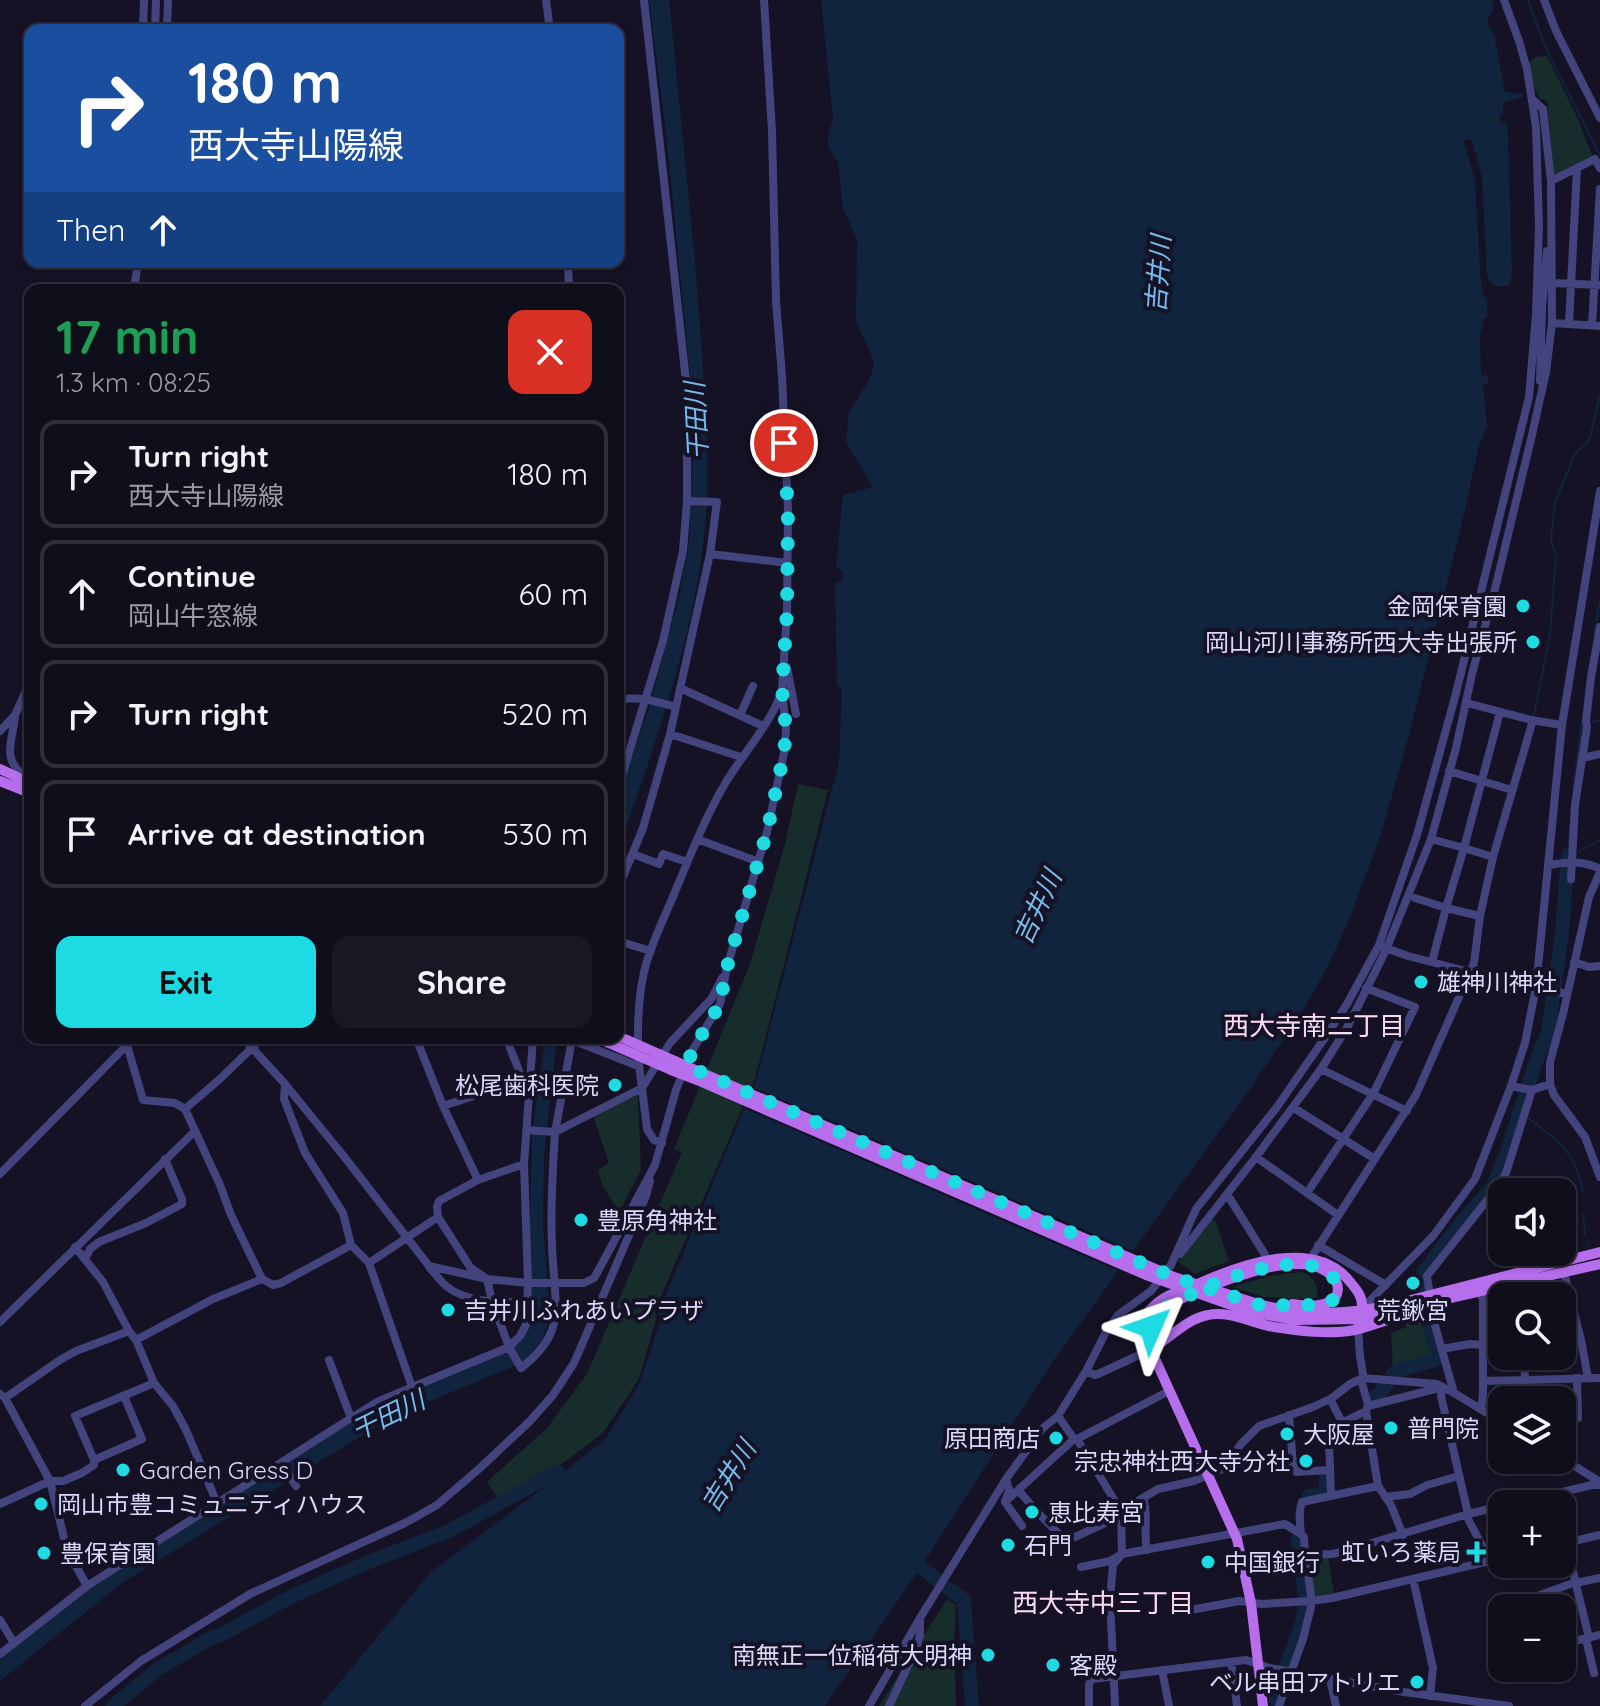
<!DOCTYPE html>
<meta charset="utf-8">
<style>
:root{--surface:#0f0e1b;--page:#181724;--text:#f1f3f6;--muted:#9b9ca3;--line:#2f2e3a;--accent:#1ddae3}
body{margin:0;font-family:Quicksand,"Noto Sans JP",sans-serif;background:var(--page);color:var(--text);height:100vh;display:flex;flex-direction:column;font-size:30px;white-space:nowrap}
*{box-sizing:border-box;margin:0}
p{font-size:26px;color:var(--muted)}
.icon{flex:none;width:44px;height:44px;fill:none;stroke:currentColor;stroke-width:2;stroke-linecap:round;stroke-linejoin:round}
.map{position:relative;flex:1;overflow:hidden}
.panel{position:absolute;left:24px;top:284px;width:600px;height:760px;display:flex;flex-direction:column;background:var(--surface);border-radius:16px;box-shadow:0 2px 6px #0004,0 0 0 2px var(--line)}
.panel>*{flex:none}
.banner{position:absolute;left:24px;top:24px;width:600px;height:244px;border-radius:16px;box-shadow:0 2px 6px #0004,0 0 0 2px var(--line);background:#1a4fa0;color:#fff;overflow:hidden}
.fabs{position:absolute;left:1488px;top:1178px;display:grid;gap:16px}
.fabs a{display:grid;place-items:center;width:88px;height:88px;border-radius:16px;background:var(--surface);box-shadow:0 2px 6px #0004,0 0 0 2px var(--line);font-size:40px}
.pin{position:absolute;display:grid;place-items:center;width:68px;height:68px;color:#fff;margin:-34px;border:4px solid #fff;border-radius:50%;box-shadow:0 2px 8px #0007}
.me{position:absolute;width:88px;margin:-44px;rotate:47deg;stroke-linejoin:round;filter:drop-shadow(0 0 6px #0008)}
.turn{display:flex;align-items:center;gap:28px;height:168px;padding:0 32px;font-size:36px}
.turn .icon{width:104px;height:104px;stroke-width:2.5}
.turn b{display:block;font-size:56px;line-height:68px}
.then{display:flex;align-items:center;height:76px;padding:0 32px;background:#0003;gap:16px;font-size:30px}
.round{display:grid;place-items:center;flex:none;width:84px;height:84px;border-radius:16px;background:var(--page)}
.overview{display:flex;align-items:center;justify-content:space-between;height:136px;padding:0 32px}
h1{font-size:48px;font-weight:800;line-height:60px;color:#1e9e55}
.cta{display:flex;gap:16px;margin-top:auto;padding:16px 32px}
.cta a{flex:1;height:92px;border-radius:16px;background:var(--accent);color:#111;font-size:32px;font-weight:800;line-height:92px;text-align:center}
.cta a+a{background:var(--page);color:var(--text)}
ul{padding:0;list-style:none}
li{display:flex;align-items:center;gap:24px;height:108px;margin:0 16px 12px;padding:0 16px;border:4px solid var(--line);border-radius:16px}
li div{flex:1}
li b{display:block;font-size:30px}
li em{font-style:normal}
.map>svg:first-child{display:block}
</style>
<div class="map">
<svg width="1600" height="1706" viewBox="0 0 1600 1706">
<rect width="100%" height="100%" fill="#141224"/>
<path fill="#162d2b" d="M1547,56L1576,115L1593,157L1554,177L1547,100L1540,99L1534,87L1529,63L1535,57Z
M798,784L828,790L755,1079L655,1310L656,1319L639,1379L603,1433L559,1466L497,1497L487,1482L547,1428L587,1374L682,1152L674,1149L750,964L785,844Z
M638,1095L641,1170L619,1212L602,1184L598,1170L609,1163L593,1116Z
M1211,1218L1216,1222L1229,1261L1195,1274L1178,1262Z
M1300,1272C1313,1274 1318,1284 1317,1297L1309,1299L1264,1297L1232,1287L1270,1276Z
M1423,1318L1434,1354L1393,1369L1391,1333L1406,1327L1405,1323Z
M1328,1556L1334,1594L1314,1597L1308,1557Z
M947,1599L956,1605L954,1640L956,1706H879Z"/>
<path fill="#11243e" d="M649,0H669L671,17C681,130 695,242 702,355C706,415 711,477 704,537C692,645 653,749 618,852V799L650,705L679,597L689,543L693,452L690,375L666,132Z
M821,0H1492L1494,7L1488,19V25L1494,35L1505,92L1523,94V97L1502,103L1504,113L1500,116V122L1507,125L1508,136L1512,275L1509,286H1494L1487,276L1482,177L1472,140L1466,139L1464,142L1475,180L1481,284L1484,297L1487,298V318H1484L1480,337L1481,375L1489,376L1488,383L1483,384L1487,426L1479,446L1461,527L1408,739L1382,831L1351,915L1329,964L1304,1009L1250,1089L1051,1364L921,1567L825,1706H320L431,1572L558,1477L606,1438L639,1384L661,1320L658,1313L756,1081L839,762L842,688L837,686L835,583L842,582L843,571L836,568L843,495L873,487L846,443L849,413L871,376L874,361L856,321L857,240L843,208L838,162L829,148L828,137L833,119Z
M545,1038H557L544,1156L543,1224L550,1317L542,1340L524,1362L392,1417L122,1583L0,1681V1659L111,1570L379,1405L524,1337L529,1260L532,1134Z"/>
<path fill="#141224" d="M750,1086L1136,1252L1121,1272L741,1107Z"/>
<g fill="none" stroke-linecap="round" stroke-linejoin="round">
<path stroke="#11243e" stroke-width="2" d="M1528,0L1546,49L1600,155
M1594,636L1600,602
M1534,715L1550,635L1556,556L1551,539L1555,502L1575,454L1589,441L1600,395
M1593,722L1600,720
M1573,790L1582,721
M1578,852L1600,840
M1568,855L1570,825
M1528,1118C1559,1140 1575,1152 1583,1191
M1583,1214L1585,1235
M1588,1242L1589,1246"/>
<path stroke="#11243e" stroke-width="14" d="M1422,1287L1423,1273L1459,1225L1492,1187L1505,1158L1535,1064L1548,1032L1562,933L1568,855
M1392,1376L1396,1371L1432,1361L1437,1357V1351L1426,1317
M1370,1401L1379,1394L1388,1383
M1309,1496L1324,1494L1326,1491V1473
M1298,1539L1305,1598
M921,1567L936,1579
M949,1589L964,1600L972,1706
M1286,1666L1300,1630L1305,1607
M1276,1700L1283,1674
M113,1706L158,1669L211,1638L223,1634L292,1596L371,1561L449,1531L557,1472L558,1477"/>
<path stroke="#43447d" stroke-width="8" d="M546,0L550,30
M1544,0L1556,31L1600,118
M143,30L144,0
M155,30L156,0
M167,30L168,0
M1533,100L1543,109L1551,181
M1600,168L1595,159L1551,181L1552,323L1600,326
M568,262L569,290
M1552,283L1599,285
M134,290L138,262
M1569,324L1577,168
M1592,325L1600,189
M1540,381L1542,307L1547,251
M710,554L787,563
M787,667L796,714
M680,688L763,726
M618,700C641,696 654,701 676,707
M1467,703L1531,720L1562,725
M15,715C13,743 0,757 26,778
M740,715L753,686
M0,731L15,715L30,682
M670,734L741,757
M1582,758L1600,754
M1449,771L1512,790
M618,789L663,641L683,551L687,501
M697,839L759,862
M633,854L659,864L663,854L687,862
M1493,857L1464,848L1500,712
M1548,865C1566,862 1583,860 1600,869
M1600,872L1589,897L1563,1014L1550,1062V1084L1554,1095L1585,1137L1600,1177
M1571,879L1575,805L1587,727L1586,721L1591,677L1600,627
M618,889L643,828L670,734L710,554L717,502L687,501V390L644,0
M1415,898L1446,908L1464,848L1431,839
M1480,916L1493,857L1533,720
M618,941L651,951
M1383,947L1408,956L1470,972L1567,994
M1574,962L1589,967L1600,966
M134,1038L127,1045L143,1100L175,1103L185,1109L220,1185L231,1215L262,1279
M243,1038L285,1084L346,1159L429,1266L487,1279L528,1283H584L594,1278L597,1273L655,1165L676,1090L692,1051L720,1004L727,967L767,832L784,753L786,730L782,690L787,612L788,511L782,376L776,301L772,131L764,0
M416,1038L443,1106L478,1180
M506,1038L524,1083
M1321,1069L1407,1111
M285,1084L284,1099L305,1153L343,1213L351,1245
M1511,1086L1532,1090L1550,1084
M443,1106L522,1080
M1294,1108L1375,1159
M185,1109L221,1078L262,1038
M555,1132L642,1088C636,1052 636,996 647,961C655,935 667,912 677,887C692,851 706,816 726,782C743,754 770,724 781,694
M555,1132L572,1040L638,1066
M662,1143L654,1140L647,1129L642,1088L670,1043L712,998L722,978
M1256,1157L1321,1069L1348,1026L1386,950L1431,839L1456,748L1472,674L1495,589L1532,435L1546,372L1552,323
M0,1174L127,1045
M1307,1193L1373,1094L1415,1007L1366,988
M1227,1194L1264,1253L1267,1261
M438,1217L470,1267L487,1279L492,1301L509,1347L521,1368C534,1358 546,1346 552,1330C560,1310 552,1267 552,1244C550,1207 553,1169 555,1132L527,1130
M1318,1245L1386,1285
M75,1247L103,1282L129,1331L136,1340L154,1383L173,1406L186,1430L217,1503
M1180,1254L1256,1157L1338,1215
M1311,1258L1416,1095L1474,963L1480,916L1446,908L1432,962
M85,1259L90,1249L99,1242L146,1223L182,1204V1199L165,1159
M369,1263L412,1387
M429,1267C435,1273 440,1281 446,1286C468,1304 501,1302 527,1302
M1564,1273L1581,1340L1588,1378
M1480,1293L1483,1299V1395L1481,1409
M1430,1296L1427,1276L1496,1189L1506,1173L1532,1090
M1429,1304L1454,1393
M1362,1309L1433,1236L1475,1179L1511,1086L1525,1043L1536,987L1562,725L1600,491
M1562,1311L1574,1309
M1483,1313H1502
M0,1322L195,1131
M1358,1329L1360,1356L1363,1374L1362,1383L1368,1405L1366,1411L1378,1486L1391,1505L1403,1535
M136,1340L213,1299L262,1279L273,1285L281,1283L351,1245L369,1263L438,1217L437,1207L439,1201L478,1180L524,1164
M1442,1349L1470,1344L1483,1345
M1524,1356L1525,1379
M329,1360L351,1418
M1086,1371L1095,1375L1098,1374L1150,1350
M1577,1378L1578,1418
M1483,1381L1600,1378
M0,1394L5,1398L50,1481L67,1550L87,1586
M124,1396L142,1439L94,1460L75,1416L154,1383
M5,1398L60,1360L76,1351L129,1331
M1330,1399L1342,1422
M1368,1406L1443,1387L1441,1396L1468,1514L1467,1517L1490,1561
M1289,1415L1293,1465L1296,1472L1330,1470
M1058,1416L1074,1439H1077L1121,1511L1122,1554L1113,1565L1110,1598L1115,1706
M1077,1439L1169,1391
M1562,1458L1600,1482
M281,1463L296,1486
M1006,1479L1009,1490L1005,1502L1022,1526
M1378,1486L1302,1502C1298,1512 1300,1523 1301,1534L1304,1537L1305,1555L1332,1554L1345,1551L1468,1514L1502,1506
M1018,1490L1039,1514L1066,1541
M1331,1495L1329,1440L1331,1428L1366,1411
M1385,1497L1410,1494L1427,1485L1459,1476
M1143,1498C1149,1515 1143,1533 1147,1550
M1005,1502L1074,1439
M0,1504L50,1481H63L82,1473L94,1465V1460
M1512,1504L1592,1485H1600
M1064,1542L1114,1519L1121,1511L1158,1489L1194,1481L1222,1469L1242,1443L1259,1426L1313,1407L1332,1398L1350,1384L1363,1378L1437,1384L1454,1393L1502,1422
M1566,1543L1589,1638
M1562,1544L1600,1535
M1081,1567L1110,1561L1122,1554L1285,1524L1301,1534
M1413,1579L1433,1668L1430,1696
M1524,1601L1570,1584L1600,1578
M1180,1612L1239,1601L1262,1604L1311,1601L1332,1598L1502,1558
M0,1620L14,1643
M1586,1639L1594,1673
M1562,1644L1600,1635
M0,1654L87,1586L351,1418L379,1401L509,1347L520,1336L526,1325L528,1283L524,1164L533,1038
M1231,1662L1237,1706
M1162,1670L1169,1706
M1330,1679L1336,1706
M85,1706L141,1661L250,1594L407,1522L437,1505L480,1468L530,1421L553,1395L574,1363L646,1196L650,1181
M869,1706L920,1618L1006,1479L1043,1428L1058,1416L1086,1371L1107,1330L1118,1315L1151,1291L1171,1265L1196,1209L1277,1107L1324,1039L1347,1004L1379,945L1417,835L1455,697L1529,397L1536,314L1539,227L1536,127L1527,69L1519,41L1504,0
M889,1706L916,1649L920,1635V1618
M1089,1706V1684L1092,1679L1246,1660L1269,1668L1404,1692L1509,1706
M1279,1706L1303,1639L1311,1607V1595L1305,1555"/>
<path stroke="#b66eed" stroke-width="10" d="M0,769L30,783
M0,781L30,793
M675,1061L700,1072
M671,1070L697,1080
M1215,1284C1245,1274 1280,1260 1311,1265C1324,1268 1342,1279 1337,1294C1335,1298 1334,1300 1329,1302C1318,1308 1304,1305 1292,1304
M1255,1303C1299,1316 1347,1315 1391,1305L1600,1252
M1251,1312L1295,1320L1359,1319L1600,1264
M1150,1350C1169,1339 1186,1319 1208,1315C1229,1310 1254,1324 1274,1327C1300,1331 1329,1335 1355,1330C1367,1327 1378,1323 1390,1319
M1150,1350C1151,1342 1149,1331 1152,1323C1157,1306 1185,1298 1200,1290
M1263,1706L1251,1603L1237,1539L1156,1361L1150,1350L1142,1341C1141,1327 1143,1316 1153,1307C1165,1294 1186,1289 1202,1282C1246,1263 1317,1238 1351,1283C1356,1289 1362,1296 1362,1305C1362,1312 1359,1321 1358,1329"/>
<path stroke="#b66eed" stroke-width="10" d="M618,1036L675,1061
M597,1038L671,1070
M700,1072L1174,1277L1255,1303
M697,1080L1146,1275L1251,1312"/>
</g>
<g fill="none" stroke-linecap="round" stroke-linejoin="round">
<path stroke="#1ddae3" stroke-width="14" stroke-dasharray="0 25.2" d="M784,443L788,511L787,612L782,690L786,730L784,753L767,832L727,967L720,1004L692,1051L687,1066L1174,1277C1198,1285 1221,1293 1245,1300C1252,1302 1261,1306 1268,1307C1276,1308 1285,1304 1293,1304C1307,1304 1331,1311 1337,1293C1338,1288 1339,1287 1336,1282C1332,1274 1325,1270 1317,1267C1286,1257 1227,1277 1198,1291C1181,1300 1156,1307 1151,1327"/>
</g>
<g fill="#1ddae3" stroke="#141224" stroke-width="3">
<circle cx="1523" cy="606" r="8"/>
<circle cx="1533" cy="642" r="8"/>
<circle cx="1421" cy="982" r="8"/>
<circle cx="615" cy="1085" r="8"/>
<circle cx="581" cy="1220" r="8"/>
<circle cx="1413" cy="1283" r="8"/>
<circle cx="448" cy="1310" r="8"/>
<circle cx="1391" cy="1428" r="8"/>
<circle cx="1287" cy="1434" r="8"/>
<circle cx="1056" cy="1438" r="8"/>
<circle cx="1306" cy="1461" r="8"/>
<circle cx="123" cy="1470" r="8"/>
<circle cx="41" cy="1504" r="8"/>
<circle cx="1032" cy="1512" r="8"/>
<circle cx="1008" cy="1545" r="8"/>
<path d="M1473 1540h8v8h8v8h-8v8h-8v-8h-8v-8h8z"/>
<circle cx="44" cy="1553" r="8"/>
<circle cx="1208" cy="1562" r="8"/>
<circle cx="988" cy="1655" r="8"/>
<circle cx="1053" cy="1665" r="8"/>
<circle cx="1417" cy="1682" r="8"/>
</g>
<g text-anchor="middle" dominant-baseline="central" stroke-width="8" stroke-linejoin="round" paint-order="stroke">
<g font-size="24" fill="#dbd9fa" stroke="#141224" text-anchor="start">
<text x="1507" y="606" text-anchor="end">金岡保育園</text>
<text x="1517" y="642" text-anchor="end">岡山河川事務所西大寺出張所</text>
<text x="1437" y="982">雄神川神社</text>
<text x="599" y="1085" text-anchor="end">松尾歯科医院</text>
<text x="597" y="1220">豊原角神社</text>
<text x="464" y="1310">吉井川ふれあいプラザ</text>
<text x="1413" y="1310" text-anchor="middle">荒鍬宮</text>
<text x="1407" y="1428">普門院</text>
<text x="1303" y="1434">大阪屋</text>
<text x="1040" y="1438" text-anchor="end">原田商店</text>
<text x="1290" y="1461" text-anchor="end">宗忠神社西大寺分社</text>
<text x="139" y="1470">Garden Gress D</text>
<text x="57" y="1504">岡山市豊コミュニティハウス</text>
<text x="1048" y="1512">恵比寿宮</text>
<text x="1024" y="1545">石門</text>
<text x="1461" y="1552" text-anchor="end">虹いろ薬局</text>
<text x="60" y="1553">豊保育園</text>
<text x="1224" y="1562">中国銀行</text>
<text x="972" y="1655" text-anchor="end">南無正一位稲荷大明神</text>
<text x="1069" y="1665">客殿</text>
<text x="1401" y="1682" text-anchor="end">ベル串田アトリエ</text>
</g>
<g font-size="26" font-style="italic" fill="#74bcee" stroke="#141224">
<text transform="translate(1158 274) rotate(-86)">吉井川</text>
<text transform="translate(696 421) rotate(-93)">干田川</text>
<text transform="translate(1037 907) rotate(-65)">吉井川</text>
<text transform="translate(388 1415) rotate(-26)">干田川</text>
<text transform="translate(728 1476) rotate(-58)">吉井川</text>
</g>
<g font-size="26" fill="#fbdbf1" stroke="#141224">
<text x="1314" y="1025">西大寺南二丁目</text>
<text x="1103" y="1602">西大寺中三丁目</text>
</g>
</g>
</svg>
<div class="fabs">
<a><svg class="icon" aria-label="sound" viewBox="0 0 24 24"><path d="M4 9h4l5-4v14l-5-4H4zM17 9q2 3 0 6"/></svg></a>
<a><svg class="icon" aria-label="search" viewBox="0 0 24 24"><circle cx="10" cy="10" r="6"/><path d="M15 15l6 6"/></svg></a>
<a><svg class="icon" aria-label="layers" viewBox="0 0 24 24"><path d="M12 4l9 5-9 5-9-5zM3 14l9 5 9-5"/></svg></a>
<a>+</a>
<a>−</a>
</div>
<div class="pin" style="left:784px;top:443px;background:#d93025"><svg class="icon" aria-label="arrive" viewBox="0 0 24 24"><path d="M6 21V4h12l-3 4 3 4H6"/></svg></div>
<svg class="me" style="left:1151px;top:1327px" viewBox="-20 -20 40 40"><path d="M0-17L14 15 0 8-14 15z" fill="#1ddae3" stroke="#fff" stroke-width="4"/></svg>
<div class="banner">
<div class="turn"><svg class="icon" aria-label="right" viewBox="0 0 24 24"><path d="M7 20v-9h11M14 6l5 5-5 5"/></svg><div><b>180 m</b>西大寺山陽線</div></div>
<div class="then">Then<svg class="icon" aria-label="ahead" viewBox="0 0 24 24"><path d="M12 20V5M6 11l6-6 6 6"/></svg></div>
</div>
<section class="panel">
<div class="overview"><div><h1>17 min</h1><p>1.3 km · 08:25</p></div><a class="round" style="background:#d93025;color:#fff"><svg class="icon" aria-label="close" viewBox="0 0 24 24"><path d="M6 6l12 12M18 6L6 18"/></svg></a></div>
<ul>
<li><svg class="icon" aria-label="right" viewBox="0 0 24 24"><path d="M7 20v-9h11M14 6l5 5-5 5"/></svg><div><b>Turn right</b><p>西大寺山陽線</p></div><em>180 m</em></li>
<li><svg class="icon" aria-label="ahead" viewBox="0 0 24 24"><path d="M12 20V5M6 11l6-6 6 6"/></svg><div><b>Continue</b><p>岡山牛窓線</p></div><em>60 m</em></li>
<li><svg class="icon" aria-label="right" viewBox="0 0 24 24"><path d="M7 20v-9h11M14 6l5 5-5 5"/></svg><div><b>Turn right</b></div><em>520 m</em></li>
<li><svg class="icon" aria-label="arrive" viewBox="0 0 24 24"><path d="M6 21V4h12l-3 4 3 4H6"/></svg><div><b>Arrive at destination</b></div><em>530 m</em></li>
</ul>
<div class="cta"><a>Exit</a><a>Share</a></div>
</section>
</div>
